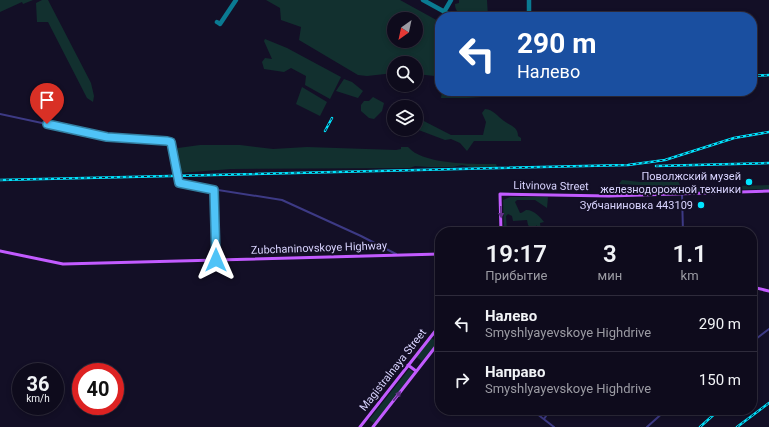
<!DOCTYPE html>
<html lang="ru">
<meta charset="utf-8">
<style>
:root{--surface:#0e0b1c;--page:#171425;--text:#f1f3f6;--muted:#9b9ba3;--line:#2e2b3b}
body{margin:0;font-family:Roboto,sans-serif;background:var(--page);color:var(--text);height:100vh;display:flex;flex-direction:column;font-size:15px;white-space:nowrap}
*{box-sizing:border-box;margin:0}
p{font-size:13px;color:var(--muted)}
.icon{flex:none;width:22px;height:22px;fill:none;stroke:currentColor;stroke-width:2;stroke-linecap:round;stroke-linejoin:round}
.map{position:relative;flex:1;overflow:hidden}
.side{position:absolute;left:435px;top:227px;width:322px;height:188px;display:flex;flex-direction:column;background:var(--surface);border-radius:16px;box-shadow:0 2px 6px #0003,0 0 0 1px var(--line)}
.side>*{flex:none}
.hud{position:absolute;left:435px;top:12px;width:322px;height:84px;border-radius:16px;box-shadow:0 2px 6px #0003,0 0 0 1px var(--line);background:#1a4fa0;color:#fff;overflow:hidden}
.needle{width:26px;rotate:213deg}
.tools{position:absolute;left:387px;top:12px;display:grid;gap:8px}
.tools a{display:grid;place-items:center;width:36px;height:36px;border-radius:50%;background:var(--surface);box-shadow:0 2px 6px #0003,0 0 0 1px var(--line);font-size:20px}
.speed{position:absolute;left:12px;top:363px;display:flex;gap:8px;font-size:20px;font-weight:700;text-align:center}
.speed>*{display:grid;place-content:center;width:52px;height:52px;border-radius:50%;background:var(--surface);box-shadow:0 2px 6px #0003,0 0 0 1px var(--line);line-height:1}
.speed small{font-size:10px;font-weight:400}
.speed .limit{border:6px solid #d22;background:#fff;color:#111}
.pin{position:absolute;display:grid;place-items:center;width:34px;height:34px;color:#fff;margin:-41px -17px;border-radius:50% 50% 50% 0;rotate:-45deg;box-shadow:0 0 4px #0007}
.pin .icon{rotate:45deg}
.me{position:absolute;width:44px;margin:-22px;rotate:0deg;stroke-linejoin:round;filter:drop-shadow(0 0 3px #0008)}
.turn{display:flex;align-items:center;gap:14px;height:84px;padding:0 16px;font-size:18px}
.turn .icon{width:52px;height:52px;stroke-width:2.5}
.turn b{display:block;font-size:28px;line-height:34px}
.eta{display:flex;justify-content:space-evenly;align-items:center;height:68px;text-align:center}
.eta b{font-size:24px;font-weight:600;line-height:28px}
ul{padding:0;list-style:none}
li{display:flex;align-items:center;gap:12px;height:56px;padding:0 16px;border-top:1px solid var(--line)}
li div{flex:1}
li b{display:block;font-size:15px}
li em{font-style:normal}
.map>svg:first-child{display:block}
</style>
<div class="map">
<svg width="769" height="427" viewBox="0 0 769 427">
<rect width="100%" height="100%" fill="#130f26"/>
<path fill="#12302f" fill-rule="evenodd" d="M0,0H33L23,4L22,2L0,12Z
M42,0H48L91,83L94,96L93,102L87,98L48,22H37L36,3Z
M266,0H400L440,22V71L435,76L416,74V63H394V73L367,76L358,75L299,40L301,27L281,20L280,8ZM394,19H416V41H394Z
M459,0H487L488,17C477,17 455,20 455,4L459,3Z
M265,39L287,48L341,77L330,99L305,85L306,76L291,68L284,72L264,69L262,62L265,58L272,59L264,41Z
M344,79L352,82L363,91L358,98L336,91Z
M302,87L327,102L320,116L296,104Z
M442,91H495L497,96L467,98H441Z
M373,97L384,103L382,111L374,119L369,118L361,111V105L364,101H369Z
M485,109C494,110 497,116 504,121C511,126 518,127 518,136L521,138V141H474L467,151L460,143L451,139L445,140L416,129V117L451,135H483L486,122L482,113Z
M200,145H240L273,149L307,147L396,150L401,149V147H408C423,165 474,164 496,164L497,167H471L462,165L453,167H429L415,166L410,168L231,169L180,173L176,157L178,148Z
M622,180L640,182L678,181L680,185L678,193L677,188L674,187L619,184Z
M769,185V189L687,191V188L690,187Z
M510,197H548L547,208L535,200H517L515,202L520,213C522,213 524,211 526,210C532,209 541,217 544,222L540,223L541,231H537V225L533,230L528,225L527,220L513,221L512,216L508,214L506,216L507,232H504L503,200Z
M431,338L438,342L422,361L416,357Z
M409,369L414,373L374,423L369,420Z"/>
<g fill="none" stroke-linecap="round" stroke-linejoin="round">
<path stroke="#0a7a92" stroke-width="4.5" d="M423,0L454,17
M529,0V17
M444,12L451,0
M217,22L220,24L236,0"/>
<path stroke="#3d3a85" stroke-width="2" d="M0,114L107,137L167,141L172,144L175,170L180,184L282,200L361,236L396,254
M214,190L216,260
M682,194L683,232
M433,334L440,338
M752,342L769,329
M532,410L554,427
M544,419L550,410
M647,427L666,410"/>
<path stroke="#c25bff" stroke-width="3" d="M501,232L500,194L609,196L769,191
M0,251L63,264L440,254
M752,287L769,291
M408,365L416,371
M360,427L440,325
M373,427L440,341"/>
<g stroke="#00e5ff" stroke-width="2.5">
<path id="rail" d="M752,76L769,75
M325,131L332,118
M656,166L769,163
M0,180L628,165L665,160L734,138L769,132
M700,427L719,410
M737,427L769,403"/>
</g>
<use href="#rail" stroke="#130f26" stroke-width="1" stroke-dasharray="3" stroke-linecap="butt"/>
</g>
<defs><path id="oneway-solid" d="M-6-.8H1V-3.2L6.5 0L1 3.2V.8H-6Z"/></defs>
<g fill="#623188">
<use href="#oneway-solid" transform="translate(501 212) rotate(88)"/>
<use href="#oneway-solid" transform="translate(397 396) rotate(-52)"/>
</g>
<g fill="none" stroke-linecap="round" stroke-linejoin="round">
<g stroke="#337fa1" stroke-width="10">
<path id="route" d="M47,124L107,137L167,141L171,142L179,183L214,190L216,260"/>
</g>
<use href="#route" stroke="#4fc3f7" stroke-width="7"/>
</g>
<g fill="#00e5ff" stroke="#130f26" stroke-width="1.5">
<circle cx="749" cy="182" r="4"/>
<circle cx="701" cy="205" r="4"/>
</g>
<g text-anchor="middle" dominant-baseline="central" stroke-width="4" stroke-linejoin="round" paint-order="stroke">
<g font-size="11" fill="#d9d4ff" stroke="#130f26" text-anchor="end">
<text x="741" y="176">Поволжский музей<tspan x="741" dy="13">железнодорожной техники</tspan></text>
<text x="693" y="205">Зубчаниновка 443109</text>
</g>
<g font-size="11" fill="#d9d4ff" stroke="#130f26">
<text transform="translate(551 186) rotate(1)">Litvinova Street</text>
<text transform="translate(319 248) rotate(-2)">Zubchaninovskoye Highway</text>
<text transform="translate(393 370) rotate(-52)">Magistralnaya Street</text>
</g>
</g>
</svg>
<div class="tools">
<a><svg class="needle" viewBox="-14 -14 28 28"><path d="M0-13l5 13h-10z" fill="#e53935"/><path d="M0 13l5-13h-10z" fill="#9b9ba3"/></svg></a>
<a><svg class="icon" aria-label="search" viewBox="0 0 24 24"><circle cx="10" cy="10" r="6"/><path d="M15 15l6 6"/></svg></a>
<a><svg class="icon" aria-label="layers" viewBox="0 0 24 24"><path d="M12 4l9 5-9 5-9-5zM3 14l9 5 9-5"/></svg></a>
</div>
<div class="speed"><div>36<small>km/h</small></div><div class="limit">40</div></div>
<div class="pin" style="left:47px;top:124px;background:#d93025"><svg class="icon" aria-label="arrive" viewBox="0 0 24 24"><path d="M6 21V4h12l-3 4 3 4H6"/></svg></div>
<svg class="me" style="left:216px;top:260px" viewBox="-20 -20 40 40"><path d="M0-17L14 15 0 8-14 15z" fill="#4fc3f7" stroke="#fff" stroke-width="4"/></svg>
<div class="hud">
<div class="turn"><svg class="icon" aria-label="left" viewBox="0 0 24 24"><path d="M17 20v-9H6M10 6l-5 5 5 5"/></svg><div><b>290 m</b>Налево</div></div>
</div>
<section class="side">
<div class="eta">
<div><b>19:17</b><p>Прибытие</p></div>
<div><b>3</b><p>мин</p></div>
<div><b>1.1</b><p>km</p></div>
</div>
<ul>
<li><svg class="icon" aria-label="left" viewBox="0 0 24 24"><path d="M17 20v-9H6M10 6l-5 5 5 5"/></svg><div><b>Налево</b><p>Smyshlyayevskoye Highdrive</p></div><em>290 m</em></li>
<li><svg class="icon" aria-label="right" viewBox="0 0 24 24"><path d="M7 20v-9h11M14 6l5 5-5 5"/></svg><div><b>Направо</b><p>Smyshlyayevskoye Highdrive</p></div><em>150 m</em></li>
</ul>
</section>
</div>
